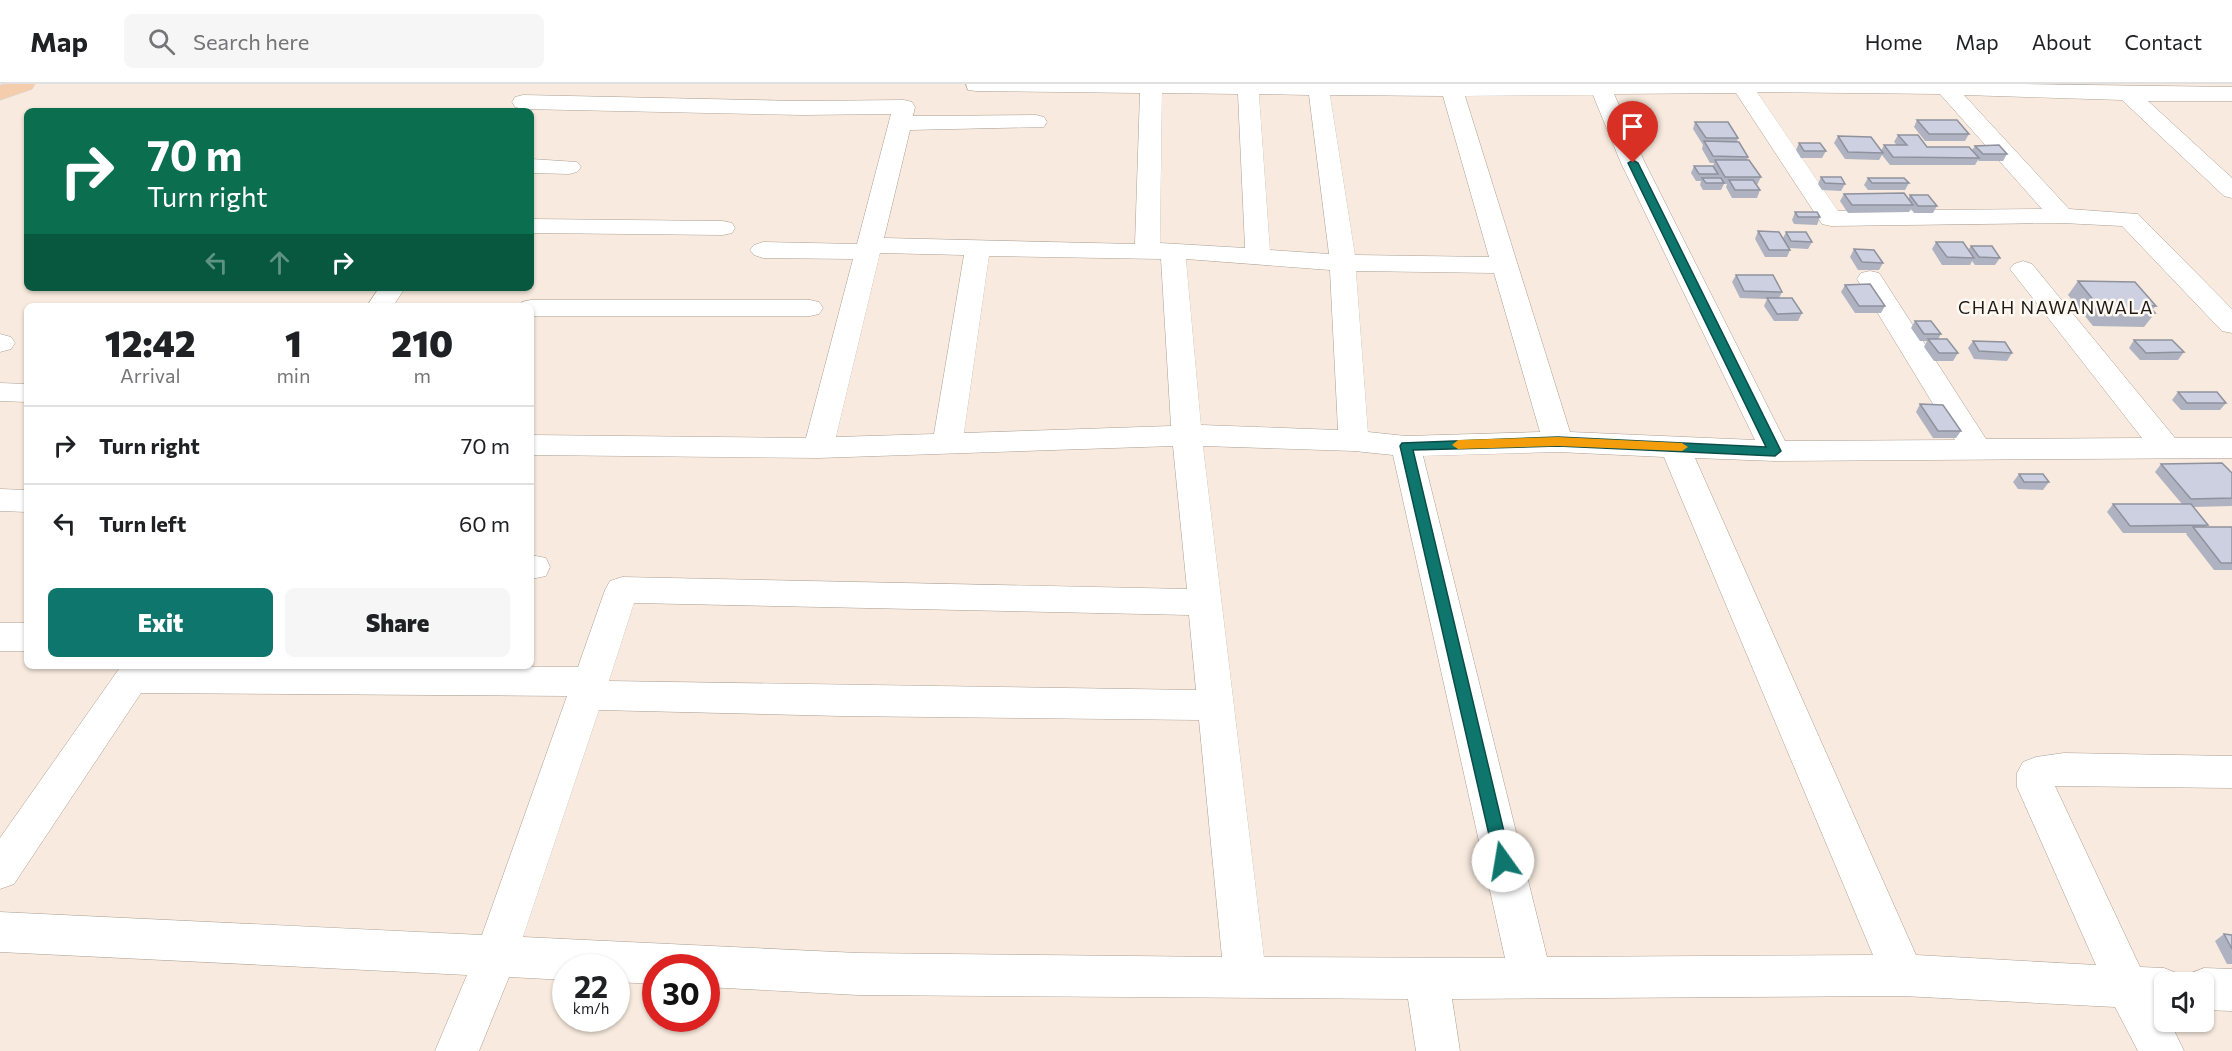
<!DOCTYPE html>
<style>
:root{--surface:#fff;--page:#f6f6f6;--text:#202124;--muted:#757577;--line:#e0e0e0;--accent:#0f766e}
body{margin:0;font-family:Commissioner,sans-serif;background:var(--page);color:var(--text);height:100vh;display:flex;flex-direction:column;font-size:22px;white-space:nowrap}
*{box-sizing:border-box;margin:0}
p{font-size:20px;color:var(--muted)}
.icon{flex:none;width:33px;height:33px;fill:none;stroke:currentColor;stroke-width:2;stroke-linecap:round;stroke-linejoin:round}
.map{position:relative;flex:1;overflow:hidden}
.details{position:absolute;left:24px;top:219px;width:510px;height:366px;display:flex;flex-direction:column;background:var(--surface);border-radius:9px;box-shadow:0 2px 4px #0004}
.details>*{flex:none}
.banner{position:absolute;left:24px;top:24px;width:510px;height:183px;border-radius:9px;box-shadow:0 2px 4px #0004;background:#0b6e4f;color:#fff;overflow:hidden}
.controls{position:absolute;left:2154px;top:888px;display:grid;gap:12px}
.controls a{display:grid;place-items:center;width:60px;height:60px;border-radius:9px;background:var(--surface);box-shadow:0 2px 4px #0004;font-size:30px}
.speed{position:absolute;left:552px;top:870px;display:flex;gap:12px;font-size:30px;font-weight:700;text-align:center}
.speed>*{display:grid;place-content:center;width:78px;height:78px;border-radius:50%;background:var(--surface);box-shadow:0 2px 4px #0004;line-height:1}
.speed small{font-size:15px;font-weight:400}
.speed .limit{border:9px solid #d22;background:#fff;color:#111}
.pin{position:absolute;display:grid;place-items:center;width:51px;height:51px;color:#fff;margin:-62px -26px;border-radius:50% 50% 50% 0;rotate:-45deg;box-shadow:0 0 6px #0007}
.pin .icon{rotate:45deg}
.me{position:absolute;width:66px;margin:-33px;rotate:347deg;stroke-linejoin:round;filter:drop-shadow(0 0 4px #0008)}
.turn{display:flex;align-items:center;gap:21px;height:126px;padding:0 24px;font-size:27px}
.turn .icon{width:78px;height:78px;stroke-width:2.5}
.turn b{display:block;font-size:42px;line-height:51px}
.lanes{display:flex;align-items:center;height:57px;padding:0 24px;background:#0003;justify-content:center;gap:30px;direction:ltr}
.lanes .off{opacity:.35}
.eta{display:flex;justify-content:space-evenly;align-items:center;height:102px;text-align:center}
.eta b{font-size:36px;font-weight:800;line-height:42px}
.cta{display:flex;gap:12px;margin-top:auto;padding:12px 24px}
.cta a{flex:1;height:69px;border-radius:9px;background:var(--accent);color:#fff;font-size:24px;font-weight:800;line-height:69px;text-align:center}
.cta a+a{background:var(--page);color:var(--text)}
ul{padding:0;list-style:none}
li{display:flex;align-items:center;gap:18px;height:78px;padding:0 24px;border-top:2px solid var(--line)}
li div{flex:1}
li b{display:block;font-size:22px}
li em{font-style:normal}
header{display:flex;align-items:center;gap:36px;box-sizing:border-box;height:84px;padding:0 30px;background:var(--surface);border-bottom:2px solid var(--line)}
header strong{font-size:28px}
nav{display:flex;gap:33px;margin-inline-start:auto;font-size:21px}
.search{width:420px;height:54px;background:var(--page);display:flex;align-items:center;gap:15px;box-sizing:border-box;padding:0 21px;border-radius:9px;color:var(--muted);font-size:22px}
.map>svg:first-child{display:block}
</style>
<header>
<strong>Map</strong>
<div class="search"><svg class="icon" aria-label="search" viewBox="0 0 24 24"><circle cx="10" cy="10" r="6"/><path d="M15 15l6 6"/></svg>Search here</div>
<nav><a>Home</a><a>Map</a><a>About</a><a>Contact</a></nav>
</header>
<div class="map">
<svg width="2232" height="967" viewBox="0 0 2232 967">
<rect width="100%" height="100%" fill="#f8eade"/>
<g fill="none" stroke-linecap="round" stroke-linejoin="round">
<g stroke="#ac9f93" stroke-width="1">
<path id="minor" d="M966,0H2023L2232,3V17H2148L2232,94V114L2224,112L2122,16L1964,11L2069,125L2138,130L2232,225V249L2222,247L2122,142L2062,139L1831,142L1822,140L1736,9L1614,10L1645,79L1785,357L1955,356L1857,195L1861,189L1870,187L1879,189L1883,195L1986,355L2142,354L2010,185L2014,180L2023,177L2032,180L2175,354H2232V374L1775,377L1695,374L1916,871L2096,881L2017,703V689L2023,678L2036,673L2064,669L2232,672V704L2055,702L2140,883L2164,884L2179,890L2183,898H2164V938H2170L2184,967H2138L2115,923L1903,912L1452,915L1460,967H1416L1408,915L858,911L706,903V884H656V900L616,898V884H566V896L509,893L479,967H435L467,891L0,868V828L482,851L567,612L141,609L14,800L0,805V754L121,582L578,583L605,506L610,497L622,493L1187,505L1173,362L818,374L531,371V351L806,354L853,175L763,174L754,171L750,166L754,161L763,158L857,160L891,30L802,31L523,25L515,23L512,18L515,13L523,11L802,17L904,16L912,18L915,23L913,32L1036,31L1044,33L1047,38L1044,43L910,46L884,154L1135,160L1140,9L976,7L968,6ZM1757,8L1940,10L2042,125L1838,127ZM1162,9L1238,10L1245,164L1160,159ZM1259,10L1309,11L1329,170L1270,166ZM1330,11L1443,12L1489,173L1355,171ZM1593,11L1621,79L1755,356L1570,348L1465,12ZM880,169L964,171L934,350L836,353ZM989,172L1161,175L1171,342L964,349ZM1186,175L1330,186L1338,346L1201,341ZM1356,187L1494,189L1540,348L1406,352L1368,348ZM1203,362L1354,367L1393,371L1505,874L1264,873ZM1558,368L1664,373L1873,871L1547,873L1423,372ZM634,519L1189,531L1196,606L609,597ZM599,626L841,632L1199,636L1222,873L858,869L523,853Z
M531,75L577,78L581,83L577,88L569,90L531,89Z
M531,135L723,137L732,139L735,144L732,149L723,151L531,149Z
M379,204H405L393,222H367Z
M531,216H810L819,218L823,224L819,230L810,232H531V222H519L522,218Z
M0,250L11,253L15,259L11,265L0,268Z
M0,299L27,300V318L0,317Z
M0,405L27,406V428L0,427Z
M531,471L546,474L550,483L546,492L531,495Z
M0,539H27V567H0Z
M2204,884L2232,885V927L2204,926V898H2185L2189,890Z"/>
</g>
<g stroke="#d2d1d0" stroke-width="1">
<path id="major" d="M4,0H35L32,5L0,16V2Z"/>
</g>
<use href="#minor" fill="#fff" fill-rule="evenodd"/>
<use href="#major" fill="#f4ceac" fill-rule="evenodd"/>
</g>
<path fill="#afb3c1" d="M1917,36L1969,50L1965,57H1925L1914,43Z
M1695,38L1738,54L1737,58L1748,73L1747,76L1761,93L1757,101H1756L1760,106L1757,114H1732L1726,103L1727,100H1724L1721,106H1703L1700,101L1701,97H1696L1691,89L1694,82H1713L1714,79H1710L1702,65L1703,61L1693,45Z
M1898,51L1927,63L1972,66L1975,62L2007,70L2003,77H1979L1978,76L1975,81H1890L1882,71L1879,76L1845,75L1834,59L1838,52L1881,67L1884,61H1897L1894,58Z
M1799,59L1826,67L1822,74H1801L1796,66Z
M1821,93L1845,100L1841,107L1822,106L1818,100Z
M1868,94L1909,99L1905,106H1868L1864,101Z
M1844,110L1908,115L1910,111L1937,122L1933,129H1914L1911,125L1909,128L1848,129L1840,117Z
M1795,128L1820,133L1817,141L1794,140L1792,136Z
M1758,147L1783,154L1786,148L1812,158L1808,165L1789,164L1790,166L1787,173H1765L1755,155Z
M1936,158L1968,166L1971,162L2000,174L1995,181H1975L1972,177L1970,181H1942L1932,165Z
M1854,165L1883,179L1879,186H1858L1850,173Z
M1736,191L1782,208L1779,214L1802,229L1798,237H1774L1764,222L1767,215L1740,214L1732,198Z
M2078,197L2156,222L2152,226L2155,229L2144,243L2093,242L2068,211Z
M1845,201L1885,222L1881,229H1855L1841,208Z
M1915,237L1941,250L1938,255L1958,269L1953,277H1934L1924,263L1927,257H1920L1911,244Z
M2134,256L2184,268L2178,276H2140L2129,264Z
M1973,257L2012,269L2007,277L1974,275L1968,264Z
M2178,308L2226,319L2220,326H2181L2172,316Z
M1920,320L1961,347L1956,354H1933L1916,328Z
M2161,380L2232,389V422L2193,423L2208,441L2206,443H2232V486H2214L2186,450L2187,449H2123L2107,428L2113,420H2182L2155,388Z
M2019,390L2049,398L2043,406L2018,405L2013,398Z
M2224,850L2232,851V880H2227L2215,857Z"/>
<path fill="#ccd0e0" stroke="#8f929d" stroke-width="1.5" d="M1917,36H1957L1969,50H1929Z
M1695,38H1728L1738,54H1706Z
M1898,51H1918L1927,63H1969L1979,74L1893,73L1884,61H1907Z
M1838,52L1871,53L1883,69L1848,68Z
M1704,57L1739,58L1748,73L1713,72Z
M1799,59H1820L1826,67H1804Z
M1999,61L2007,70H1983L1975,62Z
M1715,76H1749L1761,93H1725Z
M1694,82H1713L1718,90H1699Z
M1821,93H1841L1845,100L1825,99Z
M1702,94H1721L1724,99H1706Z
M1868,94H1904L1909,99H1872Z
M1729,96H1753L1760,106H1735Z
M1904,109L1913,121H1852L1844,110Z
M1910,111H1928L1937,122H1918Z
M1795,128H1817L1820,133H1798Z
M1758,147L1779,148L1790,166H1769Z
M1786,148H1806L1812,158L1791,157Z
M1936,158H1963L1974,174L1947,173Z
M1971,162H1992L2000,174L1979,173Z
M1854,165L1874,166L1883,179L1862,178Z
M1736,191H1773L1782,208L1744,207Z
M2078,197L2135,198L2156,222L2148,221L2155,229L2103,228Z
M1870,200L1885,222H1859L1845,201Z
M1767,214H1792L1802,229L1777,230Z
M1915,237H1931L1941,250H1924Z
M1928,255H1947L1958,269H1939Z
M2134,256H2172L2184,268L2146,269Z
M1973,257L2005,258L2012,269L1979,267Z
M2178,308H2217L2226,319H2187Z
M1920,320L1943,321L1961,347H1938Z
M2222,379L2232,389V414L2191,415L2161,380Z
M2019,390H2043L2049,398H2024Z
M2113,420H2191L2208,441L2130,442Z
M2193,443H2232V479H2221Z
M2224,850L2232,851V865Z"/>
<path fill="#0f766e" stroke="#0a4d48" stroke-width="1.5" d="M1633,76L1638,79L1781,367L1775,372L1558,362L1413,366L1511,777L1509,782L1503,785L1497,782L1495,777L1400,362L1402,359L1558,353L1766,363L1628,79Z"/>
<path fill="#f59e0b" d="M1558,353L1682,359L1688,363L1682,367L1558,362L1458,365L1452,361L1458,356Z"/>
<g text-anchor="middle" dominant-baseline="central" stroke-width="5" stroke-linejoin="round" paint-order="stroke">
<g font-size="18" letter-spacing="1.5" fill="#1f1a15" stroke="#fff9f4">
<text x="2056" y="223">CHAH NAWANWALA</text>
</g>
</g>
</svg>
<div class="controls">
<a><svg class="icon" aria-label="sound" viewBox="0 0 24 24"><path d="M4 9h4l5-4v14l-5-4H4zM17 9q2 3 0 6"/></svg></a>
</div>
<div class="speed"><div>22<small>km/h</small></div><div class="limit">30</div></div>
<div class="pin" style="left:1633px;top:79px;background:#d93025"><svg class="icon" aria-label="arrive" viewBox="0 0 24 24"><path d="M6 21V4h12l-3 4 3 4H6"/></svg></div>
<svg class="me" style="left:1503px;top:777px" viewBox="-20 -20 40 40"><circle r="19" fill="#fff"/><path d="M0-13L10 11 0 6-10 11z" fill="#0f766e"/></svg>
<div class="banner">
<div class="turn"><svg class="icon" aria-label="right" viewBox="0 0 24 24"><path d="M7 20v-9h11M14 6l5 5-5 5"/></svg><div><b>70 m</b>Turn right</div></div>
<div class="lanes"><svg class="icon off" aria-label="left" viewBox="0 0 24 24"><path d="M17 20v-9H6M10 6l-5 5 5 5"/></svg><svg class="icon off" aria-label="ahead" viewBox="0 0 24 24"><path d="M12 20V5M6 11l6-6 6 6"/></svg><svg class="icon" aria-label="right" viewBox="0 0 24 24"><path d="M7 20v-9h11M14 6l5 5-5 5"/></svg></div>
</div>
<section class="details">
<div class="eta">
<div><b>12:42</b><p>Arrival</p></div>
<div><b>1</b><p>min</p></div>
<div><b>210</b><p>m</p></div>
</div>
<ul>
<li><svg class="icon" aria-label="right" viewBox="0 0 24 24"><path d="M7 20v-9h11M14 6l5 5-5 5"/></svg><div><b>Turn right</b></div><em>70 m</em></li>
<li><svg class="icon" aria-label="left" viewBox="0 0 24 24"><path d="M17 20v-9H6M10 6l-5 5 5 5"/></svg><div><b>Turn left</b></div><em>60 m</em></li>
</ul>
<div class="cta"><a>Exit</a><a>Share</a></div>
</section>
</div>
